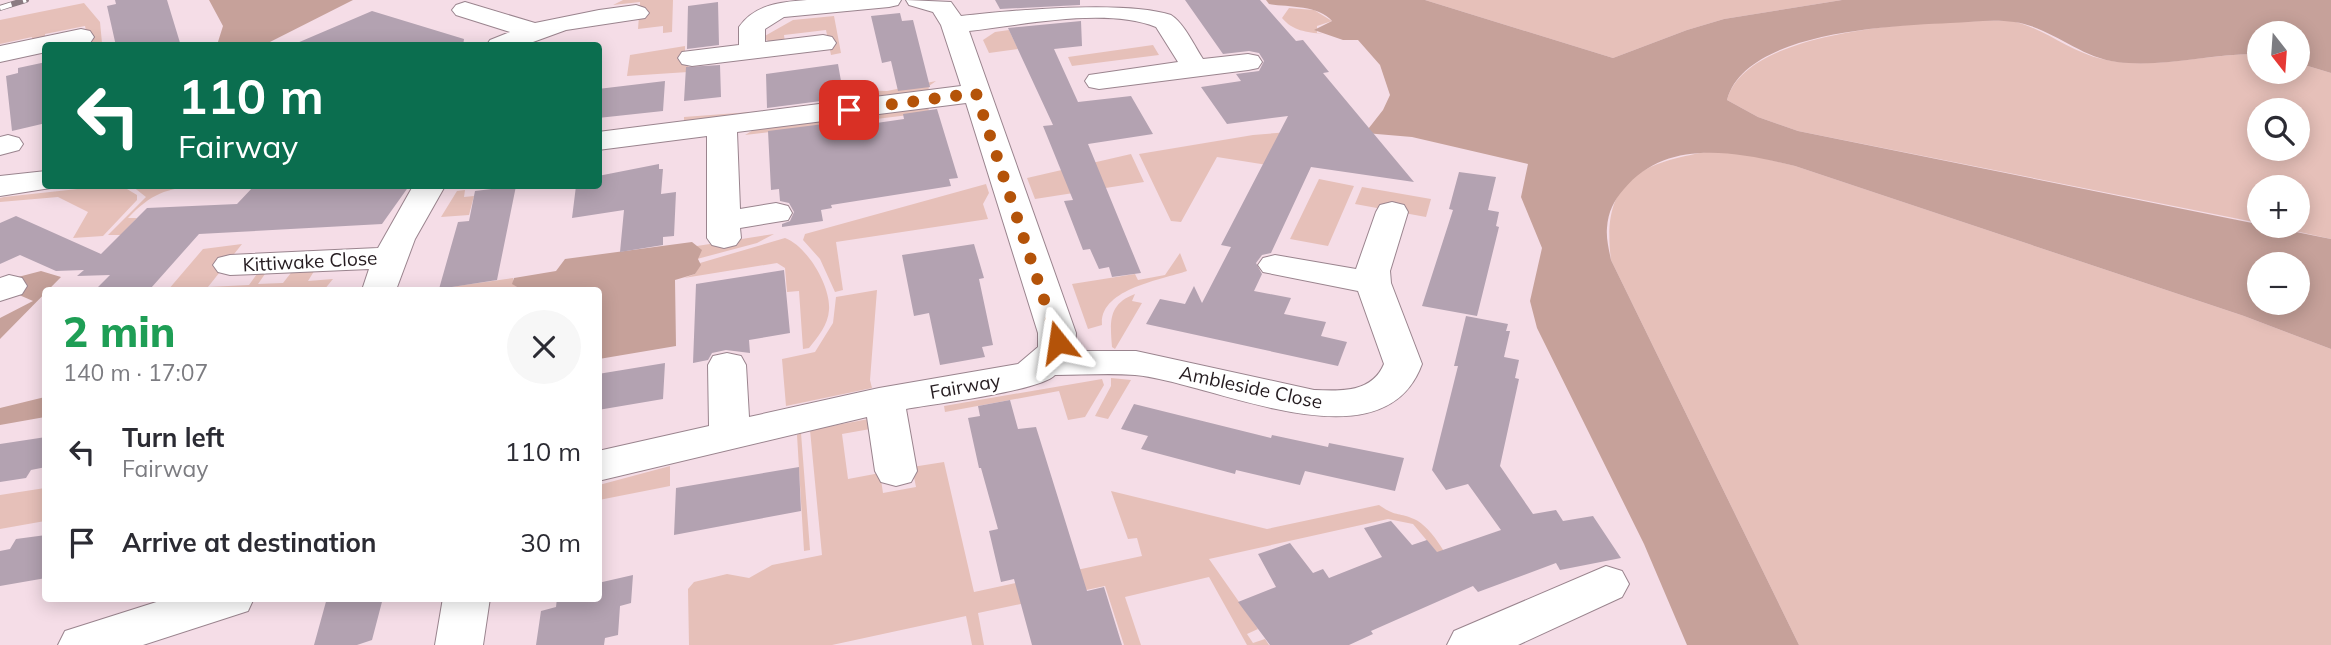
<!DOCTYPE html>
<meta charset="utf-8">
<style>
:root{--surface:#fff;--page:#f7f7f7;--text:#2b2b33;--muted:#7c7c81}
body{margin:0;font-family:Mulish,sans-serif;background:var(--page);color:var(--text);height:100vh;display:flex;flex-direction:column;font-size:26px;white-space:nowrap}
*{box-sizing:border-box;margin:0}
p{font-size:23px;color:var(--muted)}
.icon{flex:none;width:38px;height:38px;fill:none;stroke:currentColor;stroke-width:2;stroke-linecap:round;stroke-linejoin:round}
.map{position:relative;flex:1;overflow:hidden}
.panel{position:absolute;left:42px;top:287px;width:560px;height:315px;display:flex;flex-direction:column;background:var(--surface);border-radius:7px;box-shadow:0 4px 18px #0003}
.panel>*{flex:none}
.hud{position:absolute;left:42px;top:42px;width:560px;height:147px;border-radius:7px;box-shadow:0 4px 18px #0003;background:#0b6e4f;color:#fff;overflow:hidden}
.needle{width:46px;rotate:163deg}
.controls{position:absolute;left:2247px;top:21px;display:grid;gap:14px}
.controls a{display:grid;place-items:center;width:63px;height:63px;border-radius:50%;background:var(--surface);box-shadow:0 4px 18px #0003;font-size:35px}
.pin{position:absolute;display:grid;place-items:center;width:60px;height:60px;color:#fff;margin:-30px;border-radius:14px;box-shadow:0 4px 10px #0006}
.me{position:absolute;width:77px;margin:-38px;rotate:345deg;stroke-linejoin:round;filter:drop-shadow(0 0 5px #0008)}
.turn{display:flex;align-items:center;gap:24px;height:147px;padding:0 21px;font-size:32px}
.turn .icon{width:91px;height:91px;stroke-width:2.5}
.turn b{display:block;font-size:49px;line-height:60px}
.round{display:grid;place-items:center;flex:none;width:74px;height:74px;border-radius:37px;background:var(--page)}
.overview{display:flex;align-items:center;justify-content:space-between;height:119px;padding:0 21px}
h1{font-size:42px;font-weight:800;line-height:52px;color:#1e9e55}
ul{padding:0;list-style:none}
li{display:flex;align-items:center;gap:21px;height:91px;padding:0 21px}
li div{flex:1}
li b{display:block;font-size:26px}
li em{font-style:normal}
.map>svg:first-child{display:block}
</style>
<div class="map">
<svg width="2331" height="645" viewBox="0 0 2331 645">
<rect width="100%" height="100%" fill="#f5dde7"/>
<path fill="#e6c0b9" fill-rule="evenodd" d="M623,0H673L672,32L663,33V26L638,29L640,2L613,5Z
M1425,0H1842L1724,19L1687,30L1613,58Z
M84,3L100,22L102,43L89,45L85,26L45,34V41L33,43L32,37L0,44V20Z
M1289,8L1314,10L1332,21L1317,26V33L1323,34C1306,32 1293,31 1282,18Z
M834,16L841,53L831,55L826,30L784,35L785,43L768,41L763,37L793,20Z
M2012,21C2044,28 2070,52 2102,59C2154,71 2207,53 2259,54V72H2298V63L2331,73V239L2273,226H2298V187H2259V223L1798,131L1758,117L1727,100C1747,24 1946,20 2012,21ZM2259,110H2298V149H2259Z
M1009,30L1018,49L989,53L983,40L995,32Z
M1153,45L1159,55L1072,66L1068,57Z
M685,46V54H689L688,72L627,76L630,55Z
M936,81L929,86L928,94L684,125V117L776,110L849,99L848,90L887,91Z
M928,105L929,112L925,113L745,135L755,129Z
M1301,131L1286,168L1217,157L1181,222L1171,221L1139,154L1253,135Z
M1706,152L1744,153L1795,166L2244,316L2331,349V645H1799L1611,260C1601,182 1637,164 1706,152Z
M1131,154L1144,182L1035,199L1027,178Z
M1319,179L1354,186L1328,246L1290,239Z
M986,184L989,193L983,204L988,219L836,242L843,290L835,292L820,259L803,240L805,234Z
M105,186H122L137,195V200L103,236L73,238L88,212L58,197L0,202V198L4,197Z
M132,186H199C166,188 151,194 128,218H137L121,235H108L146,197Z
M1362,187L1431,199L1426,217L1355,204Z
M465,190L464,197L474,196L469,215L441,217L457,191Z
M774,234L757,243L697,259V246Z
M785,238C807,246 831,286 829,310C828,325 818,337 809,348L803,349L799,291L787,292L785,268L777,263L684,278L695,274L700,263Z
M242,244L208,287L249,285L259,271H267L258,284L283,283L294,269L316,268L308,281L333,279L324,290H168L203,249Z
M1180,253L1187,271C1161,280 1099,289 1102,325L1088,329L1072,284L1135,274L1138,280L1165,275Z
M513,278V284L522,290H429Z
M877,290L870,380L872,388L786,406L782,359L815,352L833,323L836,297Z
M1135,294L1132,301L1142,303L1115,349L1112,347C1110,322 1108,304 1135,294Z
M1111,378L1131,380L1108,419L1095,416L1111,386Z
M1102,379L1104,385L1085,417L1068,420L1059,391L945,412L944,406Z
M874,418L876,428L842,434L848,479L880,473L883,493L916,487L912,467L944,462L974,592L1142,556L1137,538L1128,539L1111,491L1267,529L1379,505C1396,517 1398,512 1414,519C1433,527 1451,563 1460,580L1413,524L1388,519L1209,559L1258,629L1247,634L1253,643L1265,639L1269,645H1247L1209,577L1125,597L1141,645H1124L1105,586L978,613L984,645H972L966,616L832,645H689L688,589L694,582L727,574L749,578L772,565L822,555L810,430Z
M801,433L810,550L804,551L797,435Z
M670,466V486L599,500V485Z
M45,488V521L0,529V495Z"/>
<path fill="#c6a19a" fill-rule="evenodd" d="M209,0H353L264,45H217L223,26Z
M1266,0H1425L1613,58L1687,30L1724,19L1842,0H2331V73L2298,63V33H2259V54C2212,53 2164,68 2117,62C2079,57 2051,27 2014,22C1993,19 1971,22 1950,23C1891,26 1745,31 1727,100L1758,117L1798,131L2331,239V349L2244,316L1795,166C1738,152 1667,137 1624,189C1614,200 1608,212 1607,228C1606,238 1609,250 1611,260L1799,645H1687L1644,544L1537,328L1530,301L1542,248L1521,197L1528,164L1412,137L1365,133L1383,110L1390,95L1380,65L1358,40H1343L1314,30L1332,21C1319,5 1288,7 1269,4ZM2259,264H2298V303H2259Z
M692,242L702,250L698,259L701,265L695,274L675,280L676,346L599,359L598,290H522L512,284L514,278L556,271L565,259Z
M41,271L61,277L0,339V318L33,301L10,291L18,277Z
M45,397V417L0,425V408Z"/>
<path fill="#b3a2b1" d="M115,0H167L181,46H116L107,6L116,4Z
M995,0H1080V5L1000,9Z
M1185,0H1260L1296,41L1303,40L1329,72L1323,73L1414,182L1311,167L1271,253L1262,255L1256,263L1262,274L1254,291L1291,298L1284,314L1326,322L1321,336L1347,342L1338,366L1146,324L1160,299L1185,304L1194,286L1202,303L1231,247L1221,245L1288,116L1227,124L1201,87L1241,81L1236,74L1259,71L1264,61L1259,53L1249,51L1223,54Z
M718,2L719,45L687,49L688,6Z
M372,11L464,39L463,46H290Z
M900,13L902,21L913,20L930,87L898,91L891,61L882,63L871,16Z
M1081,21L1082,46L1054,49L1078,102L1131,96L1153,134L1088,144L1141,273L1112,277L1109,267L1099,269L1090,249L1083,250L1064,201L1073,200L1043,126L1053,125L1008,28Z
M46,62V123L12,131L6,76L18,73V68Z
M838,64L844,98L767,108L766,74Z
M720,65L721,97L684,101L686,67Z
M665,81L663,111L598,118V89Z
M937,109L958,178L949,179L951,186L831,205L832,208L821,210L823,221L782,227V224L790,221L794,212L789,203L780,201L779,189L771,190L768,131L848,121L849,127L904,119L903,114Z
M659,164V169H663L661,194L676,192L674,236L663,237V245L620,252L624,210L572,218L576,186H598V176Z
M1459,172L1496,177L1488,210L1499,212L1496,226L1499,227L1477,316L1422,306L1453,210L1449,209Z
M254,186H409L382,224L199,234L151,288L95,290L110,275L77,276L84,270L56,271L20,255L0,264V223L16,216L101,254L147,208L237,204Z
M516,186L497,280L439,289L458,222L469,221L475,191Z
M974,244L984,278L979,279L993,345L982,347L985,357L940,365L929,313L914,316L902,255Z
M784,270L790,333L749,340L750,353L726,350L712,353L708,360L693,363L696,284Z
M1466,316L1508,324L1506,331H1510L1504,357L1519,360L1515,378L1519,379L1500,466L1533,514L1556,510L1563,521L1593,516L1621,558L1560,570L1556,563L1478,592L1473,586L1371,631L1373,634L1349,645H1270L1238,602L1276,587L1258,554L1290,543L1313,573L1323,569L1329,578L1382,557L1364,528L1391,521L1412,545L1427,540L1437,552L1501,530L1468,484L1446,490L1432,470L1458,366H1454Z
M665,363L663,399L598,410V374Z
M1010,400L1018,429L1036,427L1087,591L1104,587L1122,645H1032L1014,579L1001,582L989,531L998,529L981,468H979L968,418L980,416L978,406Z
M1134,404L1271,438L1272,435L1328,447L1329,443L1404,458L1395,491L1305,471L1300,485L1236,470L1235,474L1141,449L1148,436L1121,429Z
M46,437V467L31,470L26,478L0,482V444Z
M799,467L801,511L674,535L676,488Z
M46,535V578L0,586V551L10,549L16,539Z
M633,575L631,603L620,606L618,635L605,638L604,645H536L541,611L556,607L557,598H598V583Z
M327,598H383L372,640L357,645H314Z"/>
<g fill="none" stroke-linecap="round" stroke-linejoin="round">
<g stroke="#9a848e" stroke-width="2">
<path id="minor" d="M807,0H901L898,5L889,7L784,17L765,29V42L823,35L832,37L836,43L832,49L692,66L682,64L678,58L682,52L739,45V27C755,4 781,2 807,0Z
M906,0L951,2L961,16C1013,10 1126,0 1171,15C1184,23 1195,47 1203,59L1248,54L1258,56L1262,62L1258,68L1248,70L1099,89L1089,87L1085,81L1089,75L1178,62L1156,27C1105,7 1023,25 969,31L1076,333L1075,351H1136L1314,390C1341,391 1372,393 1384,364L1358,291L1263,272L1258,265L1263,258L1275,255L1356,269L1376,212L1380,205L1392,202L1404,205L1408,212L1390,271L1391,283L1422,364C1383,471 1212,382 1135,375C1109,373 1081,375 1055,375C1040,391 933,404 906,409L917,471L911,482L896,486L881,482L875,471L867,417L598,481V451L709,426L708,365L713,356L727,353L741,356L746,365L749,417L879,388L1018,364L1038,347V333L966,103L737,132L740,209L776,203L788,206L792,213L788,220L740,228L741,238L736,245L724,248L712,245L707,238V136L598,150V132L961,86L941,25L933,12L909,5Z
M465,2L535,23L599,10L636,5L645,8L649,13L645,18L566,30L522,46H486L490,40L510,32L456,15L452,10L456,5Z
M81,29L90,31L94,37L90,43L46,46V52L0,62V46Z
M8,135L19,138L23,144L19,150L0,155V137Z
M46,171V186L57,187L0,196V176Z
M413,186H445L415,239L396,290H362L369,269L230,275L218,272L213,265L218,258L230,255L378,248Z
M9,275L22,278L27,286L22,294L0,301V278Z
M1606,566L1622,571L1629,584L1622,597L1518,645H1447L1454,631Z
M169,598H254L248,611L143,645H58L65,631Z
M443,598H490L483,645H435Z"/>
</g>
<use href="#minor" fill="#fff" fill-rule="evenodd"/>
<g stroke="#8b7b82" stroke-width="6">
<path id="rail" d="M0,8L26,0"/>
</g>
<use href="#rail" stroke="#fff" stroke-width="4.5" stroke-dasharray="12" stroke-linecap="butt"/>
</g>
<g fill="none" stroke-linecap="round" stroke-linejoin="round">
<path stroke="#b45309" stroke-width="12" stroke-dasharray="0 21.6" d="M849,110L976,93L1058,342"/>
</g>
<g text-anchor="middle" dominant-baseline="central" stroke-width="5" stroke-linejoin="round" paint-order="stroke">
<g font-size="19" fill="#251c20" stroke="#fff">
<text transform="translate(310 261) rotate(-3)">Kittiwake Close</text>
<text transform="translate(965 386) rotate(-10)">Fairway</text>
<text transform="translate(1251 387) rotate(12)">Ambleside Close</text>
</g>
</g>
</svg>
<div class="controls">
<a><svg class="needle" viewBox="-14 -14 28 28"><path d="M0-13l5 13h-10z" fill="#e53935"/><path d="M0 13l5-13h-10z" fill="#7c7c81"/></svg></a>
<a><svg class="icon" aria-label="search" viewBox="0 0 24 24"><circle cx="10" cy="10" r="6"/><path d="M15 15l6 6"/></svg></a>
<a>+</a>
<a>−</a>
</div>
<div class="pin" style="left:849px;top:110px;background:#d93025"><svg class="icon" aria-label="arrive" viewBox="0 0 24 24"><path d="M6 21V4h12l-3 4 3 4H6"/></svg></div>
<svg class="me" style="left:1058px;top:342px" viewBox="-20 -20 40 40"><path d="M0-17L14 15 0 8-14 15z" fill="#b45309" stroke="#fff" stroke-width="4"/></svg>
<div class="hud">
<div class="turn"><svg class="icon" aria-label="left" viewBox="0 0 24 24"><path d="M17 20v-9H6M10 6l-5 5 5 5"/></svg><div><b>110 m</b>Fairway</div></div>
</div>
<section class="panel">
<div class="overview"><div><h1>2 min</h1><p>140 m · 17:07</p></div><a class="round"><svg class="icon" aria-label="close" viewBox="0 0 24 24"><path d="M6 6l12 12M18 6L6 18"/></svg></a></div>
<ul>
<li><svg class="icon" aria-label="left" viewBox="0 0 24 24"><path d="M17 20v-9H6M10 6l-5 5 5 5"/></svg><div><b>Turn left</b><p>Fairway</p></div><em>110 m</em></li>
<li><svg class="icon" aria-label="arrive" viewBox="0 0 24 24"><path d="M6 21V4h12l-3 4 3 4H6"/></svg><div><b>Arrive at destination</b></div><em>30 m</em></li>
</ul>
</section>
</div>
